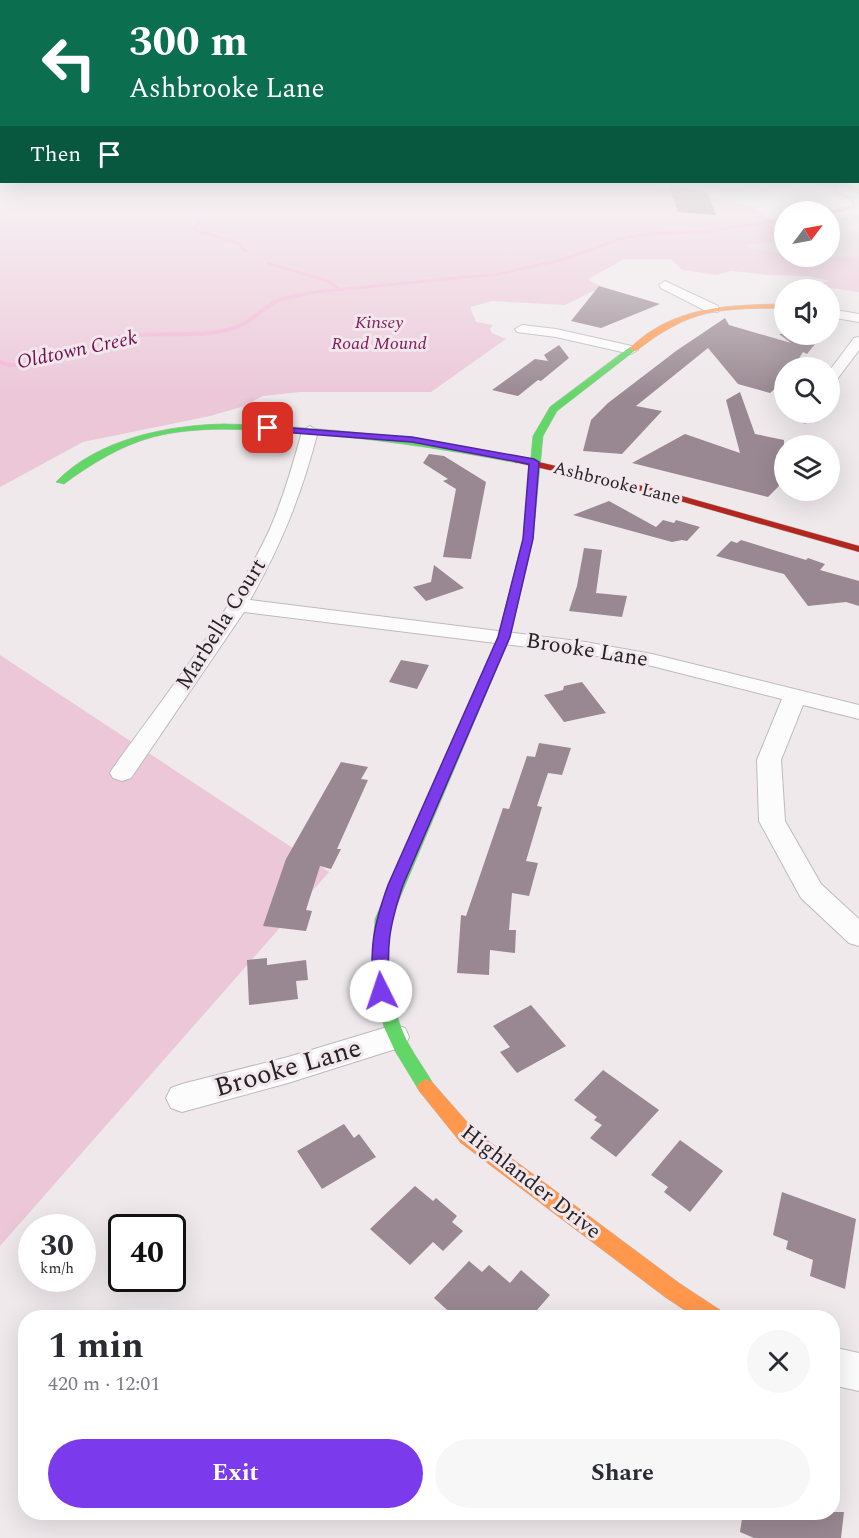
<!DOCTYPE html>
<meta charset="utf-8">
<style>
:root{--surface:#fff;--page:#f7f7f7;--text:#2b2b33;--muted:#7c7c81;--accent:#7c3aed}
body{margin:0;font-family:Spectral,serif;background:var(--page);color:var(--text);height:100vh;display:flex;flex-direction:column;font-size:22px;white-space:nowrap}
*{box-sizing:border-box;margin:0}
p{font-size:20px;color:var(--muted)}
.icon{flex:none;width:33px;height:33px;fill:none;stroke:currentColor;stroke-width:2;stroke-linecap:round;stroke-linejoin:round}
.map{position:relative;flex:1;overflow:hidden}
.details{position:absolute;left:18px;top:1310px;width:822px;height:210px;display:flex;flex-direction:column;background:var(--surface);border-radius:24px;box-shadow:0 6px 24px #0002}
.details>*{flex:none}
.guide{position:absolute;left:0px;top:0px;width:860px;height:183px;box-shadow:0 6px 24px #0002;background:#0b6e4f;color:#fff;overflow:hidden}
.needle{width:39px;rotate:58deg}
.controls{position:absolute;left:774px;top:201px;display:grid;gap:12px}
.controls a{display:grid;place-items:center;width:66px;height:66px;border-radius:50%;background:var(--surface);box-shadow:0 6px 24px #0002;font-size:30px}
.speed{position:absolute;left:18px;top:1214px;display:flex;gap:12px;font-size:30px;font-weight:700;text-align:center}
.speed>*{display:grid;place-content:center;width:78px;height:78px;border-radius:50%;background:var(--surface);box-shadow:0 6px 24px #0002;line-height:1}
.speed small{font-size:15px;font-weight:400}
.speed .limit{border:3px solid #111;border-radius:9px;background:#fff;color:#111}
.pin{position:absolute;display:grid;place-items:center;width:51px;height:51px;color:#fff;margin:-26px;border-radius:12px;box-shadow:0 3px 9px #0006}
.me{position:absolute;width:66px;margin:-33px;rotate:356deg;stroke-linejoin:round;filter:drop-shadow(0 0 4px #0008)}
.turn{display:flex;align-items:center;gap:21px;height:126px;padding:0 30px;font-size:27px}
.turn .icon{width:78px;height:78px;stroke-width:2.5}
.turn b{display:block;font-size:42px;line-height:51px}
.then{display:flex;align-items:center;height:57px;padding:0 30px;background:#0003;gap:12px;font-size:22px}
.round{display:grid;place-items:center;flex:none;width:63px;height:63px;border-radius:32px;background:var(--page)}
.headline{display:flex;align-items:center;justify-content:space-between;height:102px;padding:0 30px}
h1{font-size:36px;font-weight:700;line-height:45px}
.button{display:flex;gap:12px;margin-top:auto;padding:12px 30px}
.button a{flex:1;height:69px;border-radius:36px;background:var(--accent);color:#fff;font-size:24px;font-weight:700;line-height:69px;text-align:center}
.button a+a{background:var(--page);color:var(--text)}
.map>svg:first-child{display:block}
</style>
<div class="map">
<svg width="859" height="1538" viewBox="0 0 859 1538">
<rect width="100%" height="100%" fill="#efe9ec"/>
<path fill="#e7dae0" d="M784,214V256H830V219L859,216V224L845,227L859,233V257L787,270L710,251Z"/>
<path fill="#ebc7d8" d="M0,183H615L681,190L754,207L784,229V240L745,246L797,258L859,256V292L824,287L823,283L829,281L809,276L768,275L731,271L717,275L682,270L671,259H625L588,279L601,287L565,305L492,301L470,307L476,322L493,325L490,329L492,333L506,339L431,392H300L263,396L241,407L210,416L83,442L0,487Z
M0,655L329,872L0,1246Z"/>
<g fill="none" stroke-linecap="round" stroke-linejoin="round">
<path stroke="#f3b4d4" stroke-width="3" d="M818,183L851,199L854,206L830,213
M199,221L194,230L238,243L246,251
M268,263L330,282L340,290
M290,297L315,292L498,274L565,259L619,239L655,233L705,232L784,219"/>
<path stroke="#f3b4d4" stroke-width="4" d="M0,362C25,375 91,343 119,337C154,330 203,340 237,327C253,321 266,305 279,300C284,298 291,297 297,296"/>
</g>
<path fill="#998891" d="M668,185L707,192L716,215L678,212Z
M599,286L660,304L601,328L571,321Z
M725,318L729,325L791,343L779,334H823L807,354L803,352L793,368H784V381L770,393L738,384L708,348L636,406L662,411L622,454L583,451L591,420L608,403L676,351Z
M559,345L569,358L541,381L538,380L518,396L492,390L535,359L548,361L544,355Z
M740,392L755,434L784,440V481L768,497L632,463L685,434L740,453L726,400Z
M429,454L444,456L486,482L471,559L443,557L456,489L443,481L448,479L423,463Z
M609,501L656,527L663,520L674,523L676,520L700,527L687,541L682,540L672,542L573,515Z
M741,540L806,560L808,558L825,564L820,570L859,581V606L846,602L808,606L784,574L716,556L731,541L737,543Z
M584,548L602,550L596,593L627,596L622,617L569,611L577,586Z
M434,565L464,588L426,601L413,587L431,582Z
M401,660L429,665L417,689L389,682Z
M582,682L606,713L564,722L544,695L563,690L564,686Z
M539,743L571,748L562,775L548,773L537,806L542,807L526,861L538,863L529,896L512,893L509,930H516L515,953L490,950L489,975L457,973L461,915L466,916L503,808L509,809L527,756L535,757Z
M341,762L368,767L361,779L368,780L337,849H341L331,869L320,866L306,910L312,911L306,931L263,926L286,859Z
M267,958V965L306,960L308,980L296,981L298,999L249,1005L247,960Z
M531,1005L566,1046L517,1073L500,1052L510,1047L493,1026Z
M603,1070L659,1110L616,1157L590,1138L602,1125L594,1120L597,1117L574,1100Z
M344,1124L354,1138L359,1134L376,1157L322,1189L297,1151Z
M680,1140L723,1171L690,1212L664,1192L668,1187L651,1175Z
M415,1186L433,1201L436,1198L457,1216L452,1222L463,1231L443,1251L433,1242L410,1265L370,1229Z
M782,1192L856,1219L845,1289L810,1276L813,1260L786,1249L788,1241L773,1235Z
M469,1261L482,1272L489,1265L510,1283L521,1270L550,1295L531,1317H455L434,1298Z
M743,1512H844L841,1538H754L740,1532Z"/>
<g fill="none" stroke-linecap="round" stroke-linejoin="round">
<g stroke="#bebabc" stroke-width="2">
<path id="street" d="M706,183H738L743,186C735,191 714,188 706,183Z
M665,281L718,306L719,309L718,312H708L661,288L659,285Z
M830,309L859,314V322L830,317Z
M522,325L556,329L636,347L638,350L631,354L556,337L517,332L515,329Z
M859,337V350L835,382L830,383V370L854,338Z
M803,412H822L805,423L797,418Z
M310,426L318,431C302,493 282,544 250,600L585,642L652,654L859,705V719L803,705L781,760L785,821L821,884L859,919V946L849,943L801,898L759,821L757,760L782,699L652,666L585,654L244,612L131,778L122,781L113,778L110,773L113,768C168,691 229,616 269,531C283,499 293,465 302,431Z
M394,1025L405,1028L409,1037L405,1046L288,1083L182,1112L171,1108L166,1098L171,1088L182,1084L288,1057Z
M832,1347L859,1353V1391L832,1385Z"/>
</g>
<g stroke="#bebabc" stroke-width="1">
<path id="fast" d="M843,183H850L859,189V193Z
M630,347L637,349L557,411L543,436L533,539L510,637L391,919C386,962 388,1003 408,1043C416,1058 427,1072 435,1087L432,1092L426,1095L420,1092L395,1051L384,1027L374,987L372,966L375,919L498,637L523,539L533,436L550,407Z
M224,424C323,426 420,438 517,457L522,460L517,463C440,448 363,437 285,432C242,429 196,426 153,437C120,446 91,464 64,484L56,482C97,439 168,425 224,424Z"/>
</g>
<g stroke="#bebabc" stroke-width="1">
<path id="slow" d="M784,304V308C716,309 692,308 636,351L629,349C672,306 727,305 784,304Z
M426,1079L432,1082L475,1131L679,1283L720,1310L723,1317H695L665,1297L461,1143L420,1092L417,1087L420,1082Z"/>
</g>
<g stroke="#bebabc" stroke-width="1">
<path id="jam" d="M517,457L664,491L859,546V552L659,495L514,462L512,460Z"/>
</g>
<use href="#street" fill="#fdfcfc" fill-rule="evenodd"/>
<use href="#fast" fill="#63d668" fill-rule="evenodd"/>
<use href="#slow" fill="#ff974d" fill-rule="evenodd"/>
<use href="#jam" fill="#b3261e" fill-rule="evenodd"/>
</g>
<linearGradient id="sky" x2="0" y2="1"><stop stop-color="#acb4e0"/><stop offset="0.46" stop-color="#f8f5f6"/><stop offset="1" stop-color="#f8f5f6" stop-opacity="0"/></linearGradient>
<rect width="859" height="398" fill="url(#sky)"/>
<path fill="#7c3aed" stroke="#51269a" stroke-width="1.5" d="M265,426L412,437L534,459L539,462L533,539L510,637L403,885C389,927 386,946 390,991L387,996L381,997L376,996L373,991C370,946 373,927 388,885L498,637L523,539L529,464L412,442L268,431L264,428Z"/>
<g text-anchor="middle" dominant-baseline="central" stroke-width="6" stroke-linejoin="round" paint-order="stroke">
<g font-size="18" font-style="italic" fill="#811d59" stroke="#f1e7ec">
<text x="379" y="322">Kinsey<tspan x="379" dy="21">Road Mound</tspan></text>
</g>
<g font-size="18" fill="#262324" stroke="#f1e7ec">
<text transform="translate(617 483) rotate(14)">Ashbrooke Lane</text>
</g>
<g font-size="20" font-style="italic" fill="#730d4d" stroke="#f1e7ec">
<text transform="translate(77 350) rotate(-12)">Oldtown Creek</text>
</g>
<g font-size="22" fill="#262324" stroke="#f1e7ec">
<text transform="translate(221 624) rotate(-58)">Marbella Court</text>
<text transform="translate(587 650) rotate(9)">Brooke Lane</text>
<text transform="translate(531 1182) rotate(38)">Highlander Drive</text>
</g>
<g font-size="27" fill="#262324" stroke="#f1e7ec">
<text transform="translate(288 1068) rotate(-16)">Brooke Lane</text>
</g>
</g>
</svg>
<div class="controls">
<a><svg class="needle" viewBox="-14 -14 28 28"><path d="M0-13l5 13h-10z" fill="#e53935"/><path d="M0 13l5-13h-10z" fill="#7c7c81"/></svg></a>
<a><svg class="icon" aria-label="sound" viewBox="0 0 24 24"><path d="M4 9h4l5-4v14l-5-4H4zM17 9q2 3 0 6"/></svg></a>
<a><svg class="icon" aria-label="search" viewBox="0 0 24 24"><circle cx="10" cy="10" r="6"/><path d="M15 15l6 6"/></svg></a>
<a><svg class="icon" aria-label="layers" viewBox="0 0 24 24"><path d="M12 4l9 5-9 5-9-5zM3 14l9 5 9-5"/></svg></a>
</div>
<div class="speed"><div>30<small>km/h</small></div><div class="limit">40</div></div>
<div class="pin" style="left:268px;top:428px;background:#d93025"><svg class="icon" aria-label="arrive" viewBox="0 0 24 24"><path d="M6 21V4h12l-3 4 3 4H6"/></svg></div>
<svg class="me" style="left:381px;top:991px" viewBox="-20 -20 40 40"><circle r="19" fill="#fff"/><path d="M0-13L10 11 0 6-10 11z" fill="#7c3aed"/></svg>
<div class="guide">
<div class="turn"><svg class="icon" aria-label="left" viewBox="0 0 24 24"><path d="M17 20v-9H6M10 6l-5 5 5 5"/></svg><div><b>300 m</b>Ashbrooke Lane</div></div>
<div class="then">Then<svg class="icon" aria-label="arrive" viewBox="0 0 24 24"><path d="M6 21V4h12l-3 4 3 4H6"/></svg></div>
</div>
<section class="details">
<div class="headline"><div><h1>1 min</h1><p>420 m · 12:01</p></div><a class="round"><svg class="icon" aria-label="close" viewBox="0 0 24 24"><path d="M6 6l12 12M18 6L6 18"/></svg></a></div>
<div class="button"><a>Exit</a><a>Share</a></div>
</section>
</div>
